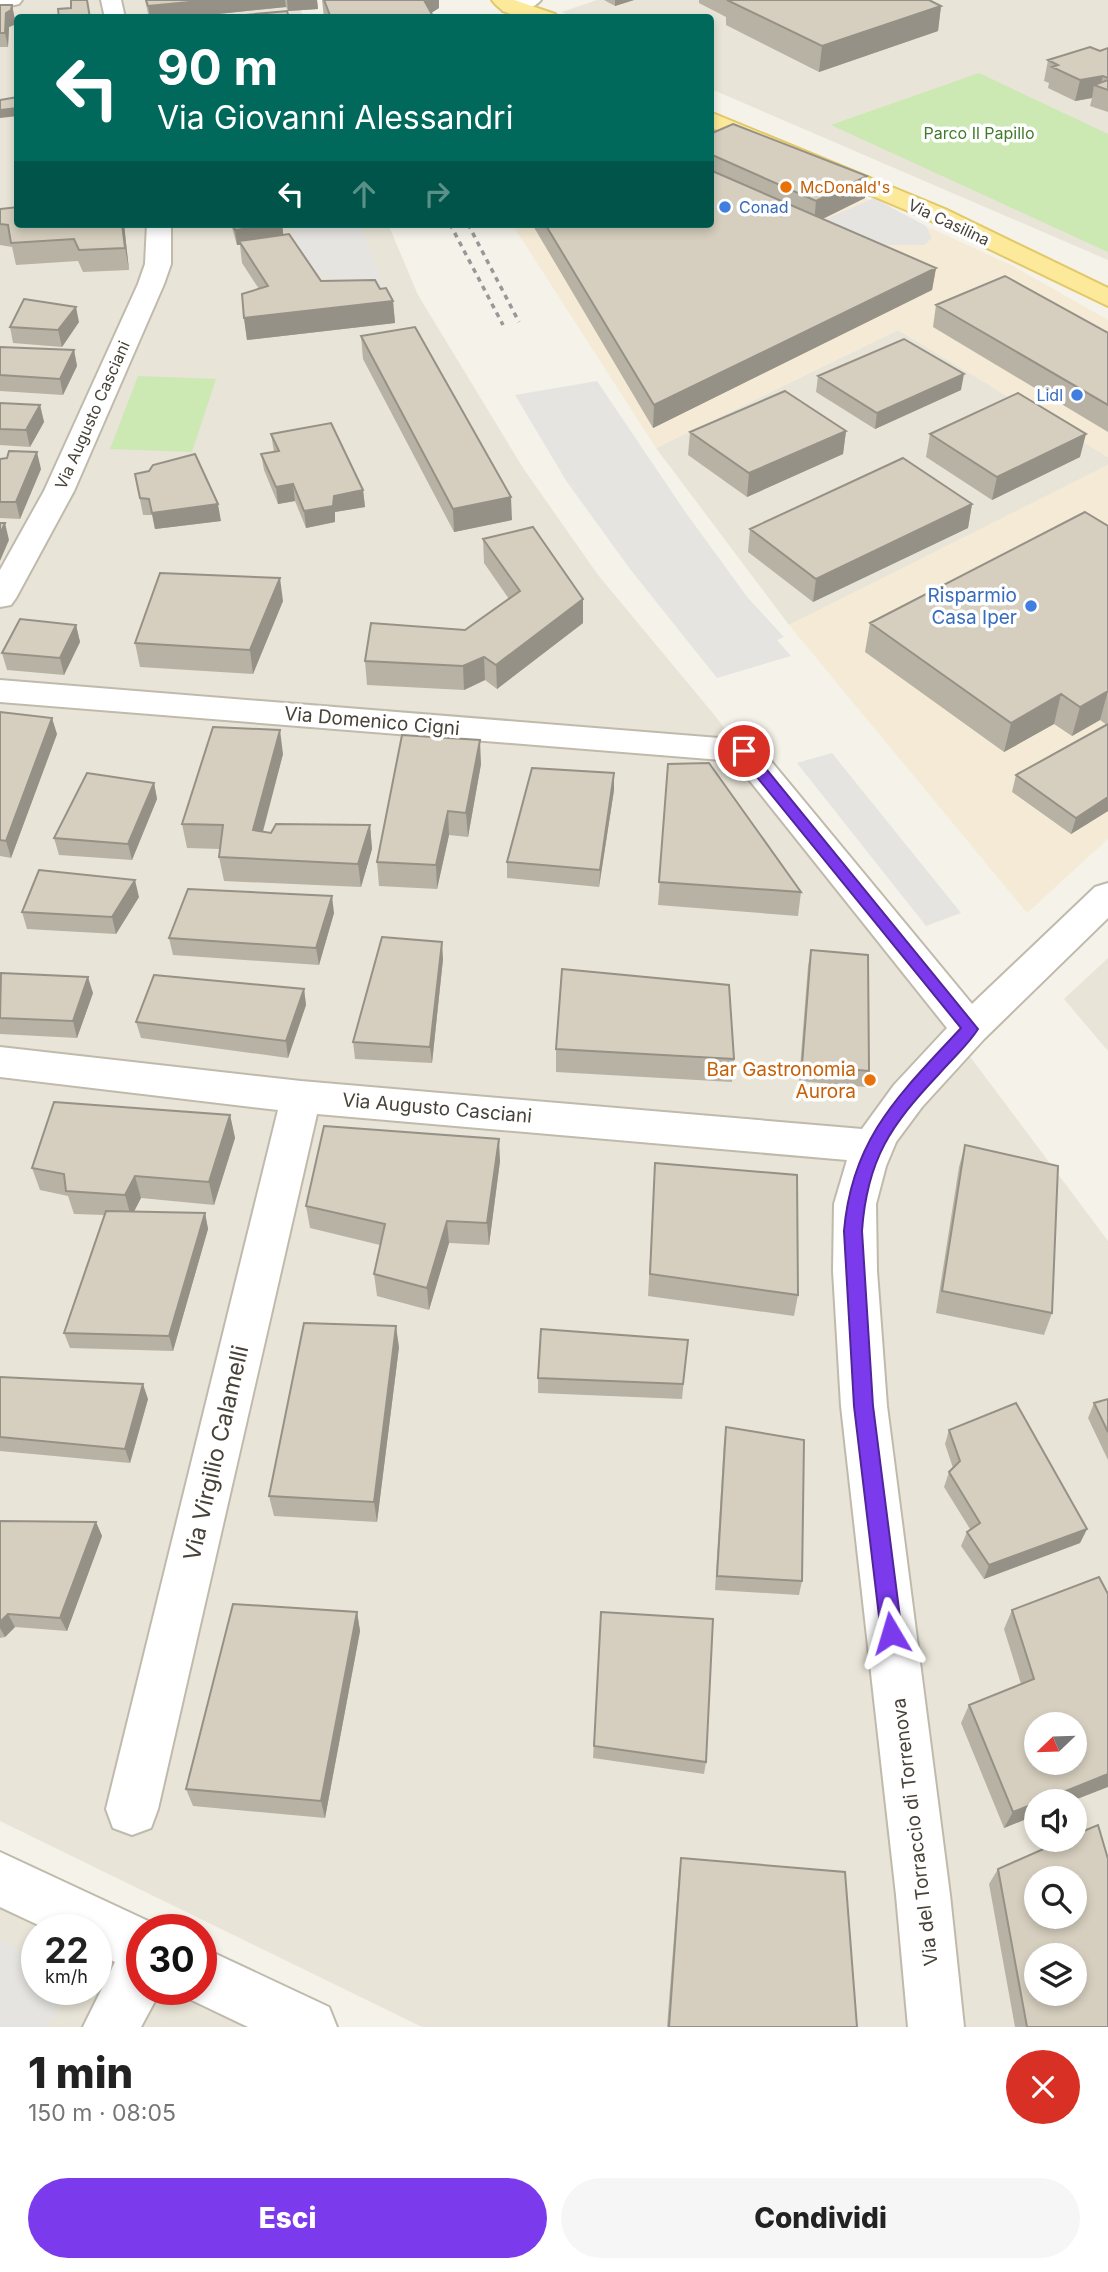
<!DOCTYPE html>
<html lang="it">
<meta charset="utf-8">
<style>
:root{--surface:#fff;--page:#f6f6f6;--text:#222;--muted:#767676;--accent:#7c3aed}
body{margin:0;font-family:Inter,sans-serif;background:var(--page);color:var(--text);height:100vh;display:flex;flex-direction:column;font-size:26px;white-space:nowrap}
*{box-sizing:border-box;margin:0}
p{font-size:23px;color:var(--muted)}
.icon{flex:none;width:38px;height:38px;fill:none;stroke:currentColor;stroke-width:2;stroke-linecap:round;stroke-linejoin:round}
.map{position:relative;height:2027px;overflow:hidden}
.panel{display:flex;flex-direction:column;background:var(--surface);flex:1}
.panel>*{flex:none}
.guide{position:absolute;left:14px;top:14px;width:700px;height:214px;border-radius:7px;box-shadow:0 4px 10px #0003;background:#00695c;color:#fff;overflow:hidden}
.needle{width:46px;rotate:247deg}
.controls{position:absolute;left:1024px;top:1712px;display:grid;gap:14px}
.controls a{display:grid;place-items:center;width:63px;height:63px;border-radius:50%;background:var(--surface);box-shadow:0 4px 10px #0003;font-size:35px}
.speed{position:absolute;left:21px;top:1914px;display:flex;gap:14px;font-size:35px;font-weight:700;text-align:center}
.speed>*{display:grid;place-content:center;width:91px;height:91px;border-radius:50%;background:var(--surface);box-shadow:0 4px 10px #0003;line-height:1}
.speed small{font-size:18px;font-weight:400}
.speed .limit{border:10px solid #d22;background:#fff;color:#111}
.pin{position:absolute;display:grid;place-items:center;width:60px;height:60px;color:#fff;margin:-30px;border:4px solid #fff;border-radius:50%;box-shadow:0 2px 7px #0007}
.me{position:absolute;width:77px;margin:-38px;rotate:353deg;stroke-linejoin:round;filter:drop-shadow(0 0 5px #0008)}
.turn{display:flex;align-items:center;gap:24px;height:147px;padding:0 28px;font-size:32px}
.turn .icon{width:91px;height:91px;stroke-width:2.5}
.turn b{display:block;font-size:49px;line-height:60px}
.lanes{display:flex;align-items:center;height:66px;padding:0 28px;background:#0003;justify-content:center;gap:35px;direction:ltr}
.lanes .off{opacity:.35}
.round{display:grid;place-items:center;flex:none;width:74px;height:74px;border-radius:37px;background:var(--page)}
.summary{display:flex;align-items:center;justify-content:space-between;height:119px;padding:0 28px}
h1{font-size:42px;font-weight:800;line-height:52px}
.primary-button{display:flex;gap:14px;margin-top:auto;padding:14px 28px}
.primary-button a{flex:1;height:80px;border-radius:42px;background:var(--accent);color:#fff;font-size:28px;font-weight:800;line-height:80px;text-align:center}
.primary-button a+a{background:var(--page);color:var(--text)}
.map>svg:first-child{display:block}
</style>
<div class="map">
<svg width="1108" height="2027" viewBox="0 0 1108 2027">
<rect width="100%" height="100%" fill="#f4f2e9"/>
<path fill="#e8e4d7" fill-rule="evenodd" d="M0,0H314L317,9L301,10L303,17L18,18V224H388L418,295L523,468L598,575L716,717L1108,1241V2027H422L0,1821ZM1036,1724H1074V1762H1036ZM1036,1801H1074V1839H1036ZM1036,1878H1074V1916H1036ZM1036,1955H1074V1993H1036Z
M597,0H1108V260L711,89L710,18H573L562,12Z
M898,330L1108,457V465L789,625L656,448Z
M1108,958V1051L1064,999Z
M0,1894L70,1930H37V1990H96V1944L142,1967V1990H186L259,2027H0Z"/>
<path fill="#f5ead5" d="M711,128L1011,265L1108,320V457L898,330L656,448L512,224H710Z
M1108,465V839L1027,913L789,625Z"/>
<path fill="#cce8b3" d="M979,73L1108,134V252L831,125Z
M138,376L216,379L192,452L110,449Z"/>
<path fill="#e6e4e1" d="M874,198L926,226L932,238L924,245H881L821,221Z
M292,224H360L386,295L303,269Z
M597,381L686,513L748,598L784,637L777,640L791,656L717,678L630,569L567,482L515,395Z
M832,753L961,913L926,926L797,763Z
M0,1940L37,1959V1990H68L47,2027H0Z"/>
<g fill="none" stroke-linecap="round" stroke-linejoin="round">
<g stroke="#c0baac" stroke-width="4">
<path id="street" d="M0,0H22L19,4L0,8Z
M101,0H121L125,18H105Z
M511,0H541C534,9 514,14 503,11L500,7Z
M147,224H171V264L164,284L74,491L16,598L11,605L0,607V570L44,491L138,284L145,264Z
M0,680L744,740L756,743L972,1004L1095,887L1108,883V918L984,1039L922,1107L896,1142L886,1166L876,1204L877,1271L887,1406L950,1895L964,2027H908L896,1895L841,1406L833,1271L834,1204L847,1160L317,1114L158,1809L151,1828L132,1835L113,1828L106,1809L278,1110L0,1077V1047L301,1081L862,1129L894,1085L947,1028L734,761L0,702Z
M0,1852L161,1927L163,1930H142V1990H161L141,2027H83L115,1962L96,1953V1930H49L0,1907Z
M201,1947L329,2007L337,2027H248L181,1995L179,1990H201Z"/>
</g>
<g stroke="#e2c869" stroke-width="4">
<path id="primary" d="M492,0H514L555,14L558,18C535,18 507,21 492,0Z
M710,112L945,209L1108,288V306L927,219L710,127Z"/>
</g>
<use href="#street" fill="#fff" fill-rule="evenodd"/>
<use href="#primary" fill="#fde99a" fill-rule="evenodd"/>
<path stroke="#989898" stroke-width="3.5" stroke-dasharray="5 5" stroke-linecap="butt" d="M450,224L503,325
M468,224L519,322"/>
</g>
<path fill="#b8b2a4" d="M145,0H317L318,9L288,11L286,7L180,18H149Z
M322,0H439V8L431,13L434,18H324Z
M604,0H634L615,6Z
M699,0H929L941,6L938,31L819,72L726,25V17L699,3Z
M0,5H12L15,20L14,25L9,27L8,47H0Z
M1108,48V112L1090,106L1092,98L1075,101L1048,88L1049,83L1044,81L1048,60L1100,51Z
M710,134L867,176L865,198L823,219L936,268L932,290L653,428L532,224H710Z
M0,209L124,224L129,270L83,272L78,261L16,265L12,247L0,245Z
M231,224H282L283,234L321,281L380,289L393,301L395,323L247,340L244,318L259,289L242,263L240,245H237Z
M936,305L1108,333V432L933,327Z
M79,322L62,347L13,343L10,327Z
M361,336L512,520L454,532L363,359Z
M0,347L74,350L77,366L63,395L0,391Z
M818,376L961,390L875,429L816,392Z
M0,403L40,405L44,422L30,447L0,445Z
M846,431L843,454L747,497L688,455L690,432Z
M271,434L363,490L365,507L335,512V522L306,528L295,501L278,504L264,470L261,454L274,452Z
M930,434L1080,457L992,500L926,457Z
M0,459L41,469L20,519L0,518Z
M135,474L221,521L155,529L152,515H143Z
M972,504L968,528L813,602L748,552L750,529Z
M1108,526V811L1071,834L1012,792L1016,775L1107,725L1100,720L1072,736L1054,724L1004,752L865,652L870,623Z
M483,539L583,623L497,689L485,680L464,690L367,685L365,661L465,630L509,599L484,563Z
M283,601L253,674L140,667L135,643Z
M76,625L80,642L64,675L7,670L2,653Z
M0,712L57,734L11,858L0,856Z
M283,754L263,832L271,833L370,825L372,849L361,887L224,881L219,857L220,849L187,848L182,824Z
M481,764L468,837L449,835L437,889L379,886L377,862Z
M668,764L801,892L798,916L658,905Z
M614,773V790L599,887L507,878V862Z
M154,783L157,799L132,860L59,855L54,838Z
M139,897L116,934L27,929L22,912Z
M334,913L319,965L173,955L169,938Z
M811,950L869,1071L866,1087L799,1081L808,966Z
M443,959L432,1063L355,1059L353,1042Z
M0,976L93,993L77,1038L0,1034Z
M304,989L306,1005L288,1058L141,1038L136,1022Z
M556,1049L734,1059L732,1082L556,1072Z
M230,1115L235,1138L214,1205L141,1198L134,1212L205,1213L208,1229L173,1351L70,1348L64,1333L104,1215L74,1214L68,1196L40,1190L32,1168Z
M965,1145L1052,1313L1044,1335L936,1313L959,1167Z
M500,1161L489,1245L449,1243L429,1310L377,1296L374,1274L380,1245L310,1228L306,1206Z
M654,1186L798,1295L794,1316L648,1296Z
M688,1340L682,1399L538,1393V1378Z
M399,1347L377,1522L274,1516L269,1496Z
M0,1377L148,1399L130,1463L0,1451Z
M1108,1399V1460L1088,1418L1094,1403Z
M726,1427L802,1581L799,1595L715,1590L724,1441Z
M949,1430L1087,1529L1080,1543L984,1579L961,1546L967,1532L970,1529L944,1487L949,1472L953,1468L945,1444Z
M0,1521L96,1522L102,1536L67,1631L15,1627L5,1637L0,1638Z
M1099,1577L1036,1801V1815L1004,1828L961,1723L969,1705L1021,1684L1004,1629L1012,1610Z
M357,1612L360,1631L325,1818L193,1806L186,1789Z
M601,1612L706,1762L704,1774L593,1758Z
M681,1858L857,2027H667L679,1873Z
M998,1869L1108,2027H1015L989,1884Z"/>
<path fill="#969186" d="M210,0H285L286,7L180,18H150L148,6Z
M287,0H317L318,9L288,11Z
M420,0H439V8L423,18Z
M615,0H634L615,6Z
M12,5L15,20L14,25L9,27L8,47L5,33L6,13Z
M941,6L938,31L819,72L822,46Z
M1103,76L1100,87L1094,85L1092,98L1075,101L1080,80Z
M18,108V116L0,118V110Z
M867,176L865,198L814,223L816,201Z
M122,224H124L129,270L125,248Z
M282,224L284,240L239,241L240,245H237L235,230Z
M936,268L932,290L653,428L654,405Z
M393,301L395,323L247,340L244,318Z
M76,307L79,322L62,347L58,330Z
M74,350L77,366L63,395L60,379Z
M964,374L961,390L875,429L877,413Z
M40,405L44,422L30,447L26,430Z
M846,431L843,454L747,497L749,473Z
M1086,434L1080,457L992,500L997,477Z
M37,452L41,469L20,519L16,502Z
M293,484L295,501L278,504L276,487Z
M363,490L365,507L335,512V522L306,528L304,511L334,496Z
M511,497L512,520L454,532L453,509Z
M218,504L221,521L155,529L152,513Z
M972,504L968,528L813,602L816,579Z
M5,523L9,540L0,561V534Z
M280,578L283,601L253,674L250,650Z
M583,599V623L497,689L496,665Z
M76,625L80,642L64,675L60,658Z
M484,657L485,680L464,690L463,666Z
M1108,691L1100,720L1072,736L1080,707Z
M1061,694L1054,724L1004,752L1011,723Z
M52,718L57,734L11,858L6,841Z
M280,730L283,754L257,853L253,830Z
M480,740L481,764L468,837L466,813Z
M614,773V790L599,887L600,870Z
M154,783L157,799L132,860L128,844Z
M1108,797V811L1071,834L1076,818Z
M448,811L449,835L437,889L436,865Z
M370,825L372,849L361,887L358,864Z
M135,880L139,897L116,934L112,917Z
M332,896L334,913L319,965L316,948Z
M442,942L443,959L432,1063L430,1047Z
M88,977L93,993L77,1038L73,1021Z
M304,989L306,1005L288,1058L286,1041Z
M230,1115L235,1138L214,1205L209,1182Z
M499,1139L500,1161L489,1245L487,1223Z
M135,1176L141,1198L131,1217L125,1195Z
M205,1213L208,1229L173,1351L169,1336Z
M447,1221L449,1243L429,1310L427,1288Z
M396,1326L399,1347L377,1522L374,1502Z
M143,1384L148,1399L130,1463L125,1449Z
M96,1522L102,1536L67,1631L60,1618Z
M1087,1529L1080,1543L984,1579L989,1565Z
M357,1612L360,1631L325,1818L321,1801Z
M8,1614L15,1627L5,1637L0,1628V1622Z
M1108,1774V1787L1072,1801H1041Z
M1036,1803V1815L1004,1828L1013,1812Z"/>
<path fill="#d6cfbf" stroke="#969186" stroke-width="2" fill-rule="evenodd" d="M71,0H87L90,18H59L58,9L71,8Z
M146,0H210L148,6Z
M324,0H424L434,18H331Z
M727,0H929L941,6L822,46Z
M0,5H12L11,10L6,13L5,33H0Z
M287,11L289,18H213Z
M1090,47L1100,51L1108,48V78L1103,76L1080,80L1052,67L1058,65L1048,60Z
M1108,80V90L1094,85Z
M18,97V108L0,110V100Z
M733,124L867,176L816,201L710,154V134Z
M710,170L936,268L654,405L545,224H710Z
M18,207V224H122L125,248L79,250L74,239L11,243L8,225L0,224V209Z
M233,224H282L235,230Z
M289,234L321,281L375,280L380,289L386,288L393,301L244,318L242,294L268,286L239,241Z
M1005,276L1108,333V405L936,305Z
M24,299L76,307L58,330L10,327Z
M415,327L511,497L453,509L361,336Z
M904,339L964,374L877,413L818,376Z
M0,347L74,350L60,379L0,375Z
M785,391L846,431L749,473L690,432Z
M1018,393L1086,434L997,477L930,434Z
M0,403L40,405L26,430L0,429Z
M331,423L363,490L334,496L333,506L304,511L293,484L276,487L261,454L279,451L271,434Z
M9,451L37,452L16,502H0V459L7,458Z
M195,454L218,504L152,513L149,499L140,498L135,474L149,471L153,465Z
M903,458L972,504L816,579L750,529Z
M1085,512L1108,526V691L1080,707L1061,694L1011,723L870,623Z
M0,523H5L0,534Z
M533,527L583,599L496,665L484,657L463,666L365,661L371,623L465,630L520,591L483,539Z
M160,573L280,578L250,650L135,643Z
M20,619L76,625L60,658L2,653Z
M0,712L52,718L6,841L0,840Z
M1108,724V797L1076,818L1016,775Z
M213,727L280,730L253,830L271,833L276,824L370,825L358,864L219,857L223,825L182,824Z
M402,735L480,740L466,813L448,811L436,865L377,862Z
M709,763L801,892L659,882L668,764Z
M532,768L614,773L600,870L507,862Z
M87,773L154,783L128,844L54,838Z
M39,870L135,880L112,917L22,912Z
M188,889L332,896L316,948L169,938Z
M382,937L442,942L430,1047L353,1042Z
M811,950L868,955L869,1071L802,1065Z
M562,969L729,985L734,1059L556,1049Z
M1,973L88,977L73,1021L0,1018Z
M154,975L304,989L286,1041L136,1022Z
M54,1102L230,1115L209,1182L135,1176L125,1195L66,1191L64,1174L32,1168Z
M324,1126L499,1139L487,1223L447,1221L427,1288L374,1274L385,1224L306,1206Z
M965,1145L1058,1166L1052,1313L942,1291Z
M655,1163L797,1175L798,1295L650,1274Z
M106,1211L205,1213L169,1336L64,1333Z
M304,1323L396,1326L374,1502L269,1496Z
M541,1329L688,1340L683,1384L538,1378Z
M0,1377L143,1384L125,1449L0,1437Z
M1108,1399V1432L1094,1403Z
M1016,1403L1087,1529L989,1565L967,1532L980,1523L949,1472L960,1461L949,1430Z
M726,1427L804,1440L802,1581L717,1576Z
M0,1521L96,1522L60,1618L8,1614L0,1622Z
M1099,1577L1108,1594V1774L1041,1801H1036V1803L1013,1812L969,1705L1034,1679L1012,1610ZM1036,1724H1074V1762H1036Z
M233,1604L357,1612L321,1801L186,1789Z
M601,1612L713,1619L706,1762L594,1746Z
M1098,1825L1108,1859V2027H1027L998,1869L1066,1839H1074V1835ZM1036,1878H1074V1916H1036ZM1036,1955H1074V1993H1036Z
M681,1858L845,1872L857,2027H669Z"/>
<path fill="#7c3aed" stroke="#51269a" stroke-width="2" d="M744,747L749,748L978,1029C968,1045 951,1060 939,1074C891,1125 867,1159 862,1231L873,1406L902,1633L899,1640L891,1643L884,1640L881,1633L854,1406L844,1231C852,1137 900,1094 961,1028L739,755V748Z"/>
<g fill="#e8710a" stroke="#fff" stroke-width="2.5">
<circle cx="786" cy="187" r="7"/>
<circle cx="870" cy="1080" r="7"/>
</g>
<g fill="#3f7fe0" stroke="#fff" stroke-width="2.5">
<circle cx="725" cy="207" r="7"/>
<circle cx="1077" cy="395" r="7"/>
<circle cx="1031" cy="606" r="7"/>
</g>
<g text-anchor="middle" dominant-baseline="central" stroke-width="7" stroke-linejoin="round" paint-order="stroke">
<g font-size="16" fill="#427a2b" stroke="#fff">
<text x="979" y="133">Parco Il Papillo</text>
</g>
<g font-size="16" fill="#c56008" stroke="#fff" text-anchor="start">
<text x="800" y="187">McDonald's</text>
</g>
<g font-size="16" fill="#366cbe" stroke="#fff" text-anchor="start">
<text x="739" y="207">Conad</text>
<text x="1063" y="395" text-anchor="end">Lidl</text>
</g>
<g font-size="16" fill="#484338" stroke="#fff">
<text transform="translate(949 222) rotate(25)">Via Casilina</text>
<text transform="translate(92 415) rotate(-66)">Via Augusto Casciani</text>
</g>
<g font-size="19" fill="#366cbe" stroke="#fff" text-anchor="end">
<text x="1017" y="595">Risparmio<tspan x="1017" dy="22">Casa Iper</tspan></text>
</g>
<g font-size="19" fill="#484338" stroke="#fff">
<text transform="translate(372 721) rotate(5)">Via Domenico Cigni</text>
<text transform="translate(437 1108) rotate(5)">Via Augusto Casciani</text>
<text transform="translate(915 1832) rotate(-97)">Via del Torraccio di Torrenova</text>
</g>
<g font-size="19" fill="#c56008" stroke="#fff" text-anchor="end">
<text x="856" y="1069">Bar Gastronomia<tspan x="856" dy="22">Aurora</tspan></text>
</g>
<g font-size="23" fill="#484338" stroke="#fff">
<text transform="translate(216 1453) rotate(-77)">Via Virgilio Calamelli</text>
</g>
</g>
</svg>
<div class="controls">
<a><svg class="needle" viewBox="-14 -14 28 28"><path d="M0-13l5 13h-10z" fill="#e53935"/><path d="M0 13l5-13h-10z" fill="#767676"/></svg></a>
<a><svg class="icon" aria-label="sound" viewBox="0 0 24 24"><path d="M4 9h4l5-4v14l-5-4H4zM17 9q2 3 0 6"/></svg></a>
<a><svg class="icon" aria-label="search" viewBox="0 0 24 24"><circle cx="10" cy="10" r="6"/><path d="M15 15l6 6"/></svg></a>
<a><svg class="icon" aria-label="layers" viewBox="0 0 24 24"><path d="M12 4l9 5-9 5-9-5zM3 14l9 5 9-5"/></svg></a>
</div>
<div class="speed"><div>22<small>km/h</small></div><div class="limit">30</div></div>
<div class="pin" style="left:744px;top:751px;background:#d93025"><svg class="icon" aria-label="arrive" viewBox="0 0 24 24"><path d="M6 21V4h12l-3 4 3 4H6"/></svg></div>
<svg class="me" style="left:891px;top:1633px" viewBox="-20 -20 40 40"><path d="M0-17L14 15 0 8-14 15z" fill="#7c3aed" stroke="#fff" stroke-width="4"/></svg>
<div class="guide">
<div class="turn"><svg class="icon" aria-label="left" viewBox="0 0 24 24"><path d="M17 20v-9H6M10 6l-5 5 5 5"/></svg><div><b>90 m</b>Via Giovanni Alessandri</div></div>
<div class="lanes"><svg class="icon" aria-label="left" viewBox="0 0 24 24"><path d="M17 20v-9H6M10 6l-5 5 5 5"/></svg><svg class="icon off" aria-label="ahead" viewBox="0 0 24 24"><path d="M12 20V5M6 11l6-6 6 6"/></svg><svg class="icon off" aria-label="right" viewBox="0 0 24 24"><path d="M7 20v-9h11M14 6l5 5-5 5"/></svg></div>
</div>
</div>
<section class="panel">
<div class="summary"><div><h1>1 min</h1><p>150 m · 08:05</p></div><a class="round" style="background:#d93025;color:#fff"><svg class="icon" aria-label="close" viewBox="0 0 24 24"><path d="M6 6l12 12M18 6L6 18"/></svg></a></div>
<div class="primary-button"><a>Esci</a><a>Condividi</a></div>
</section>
